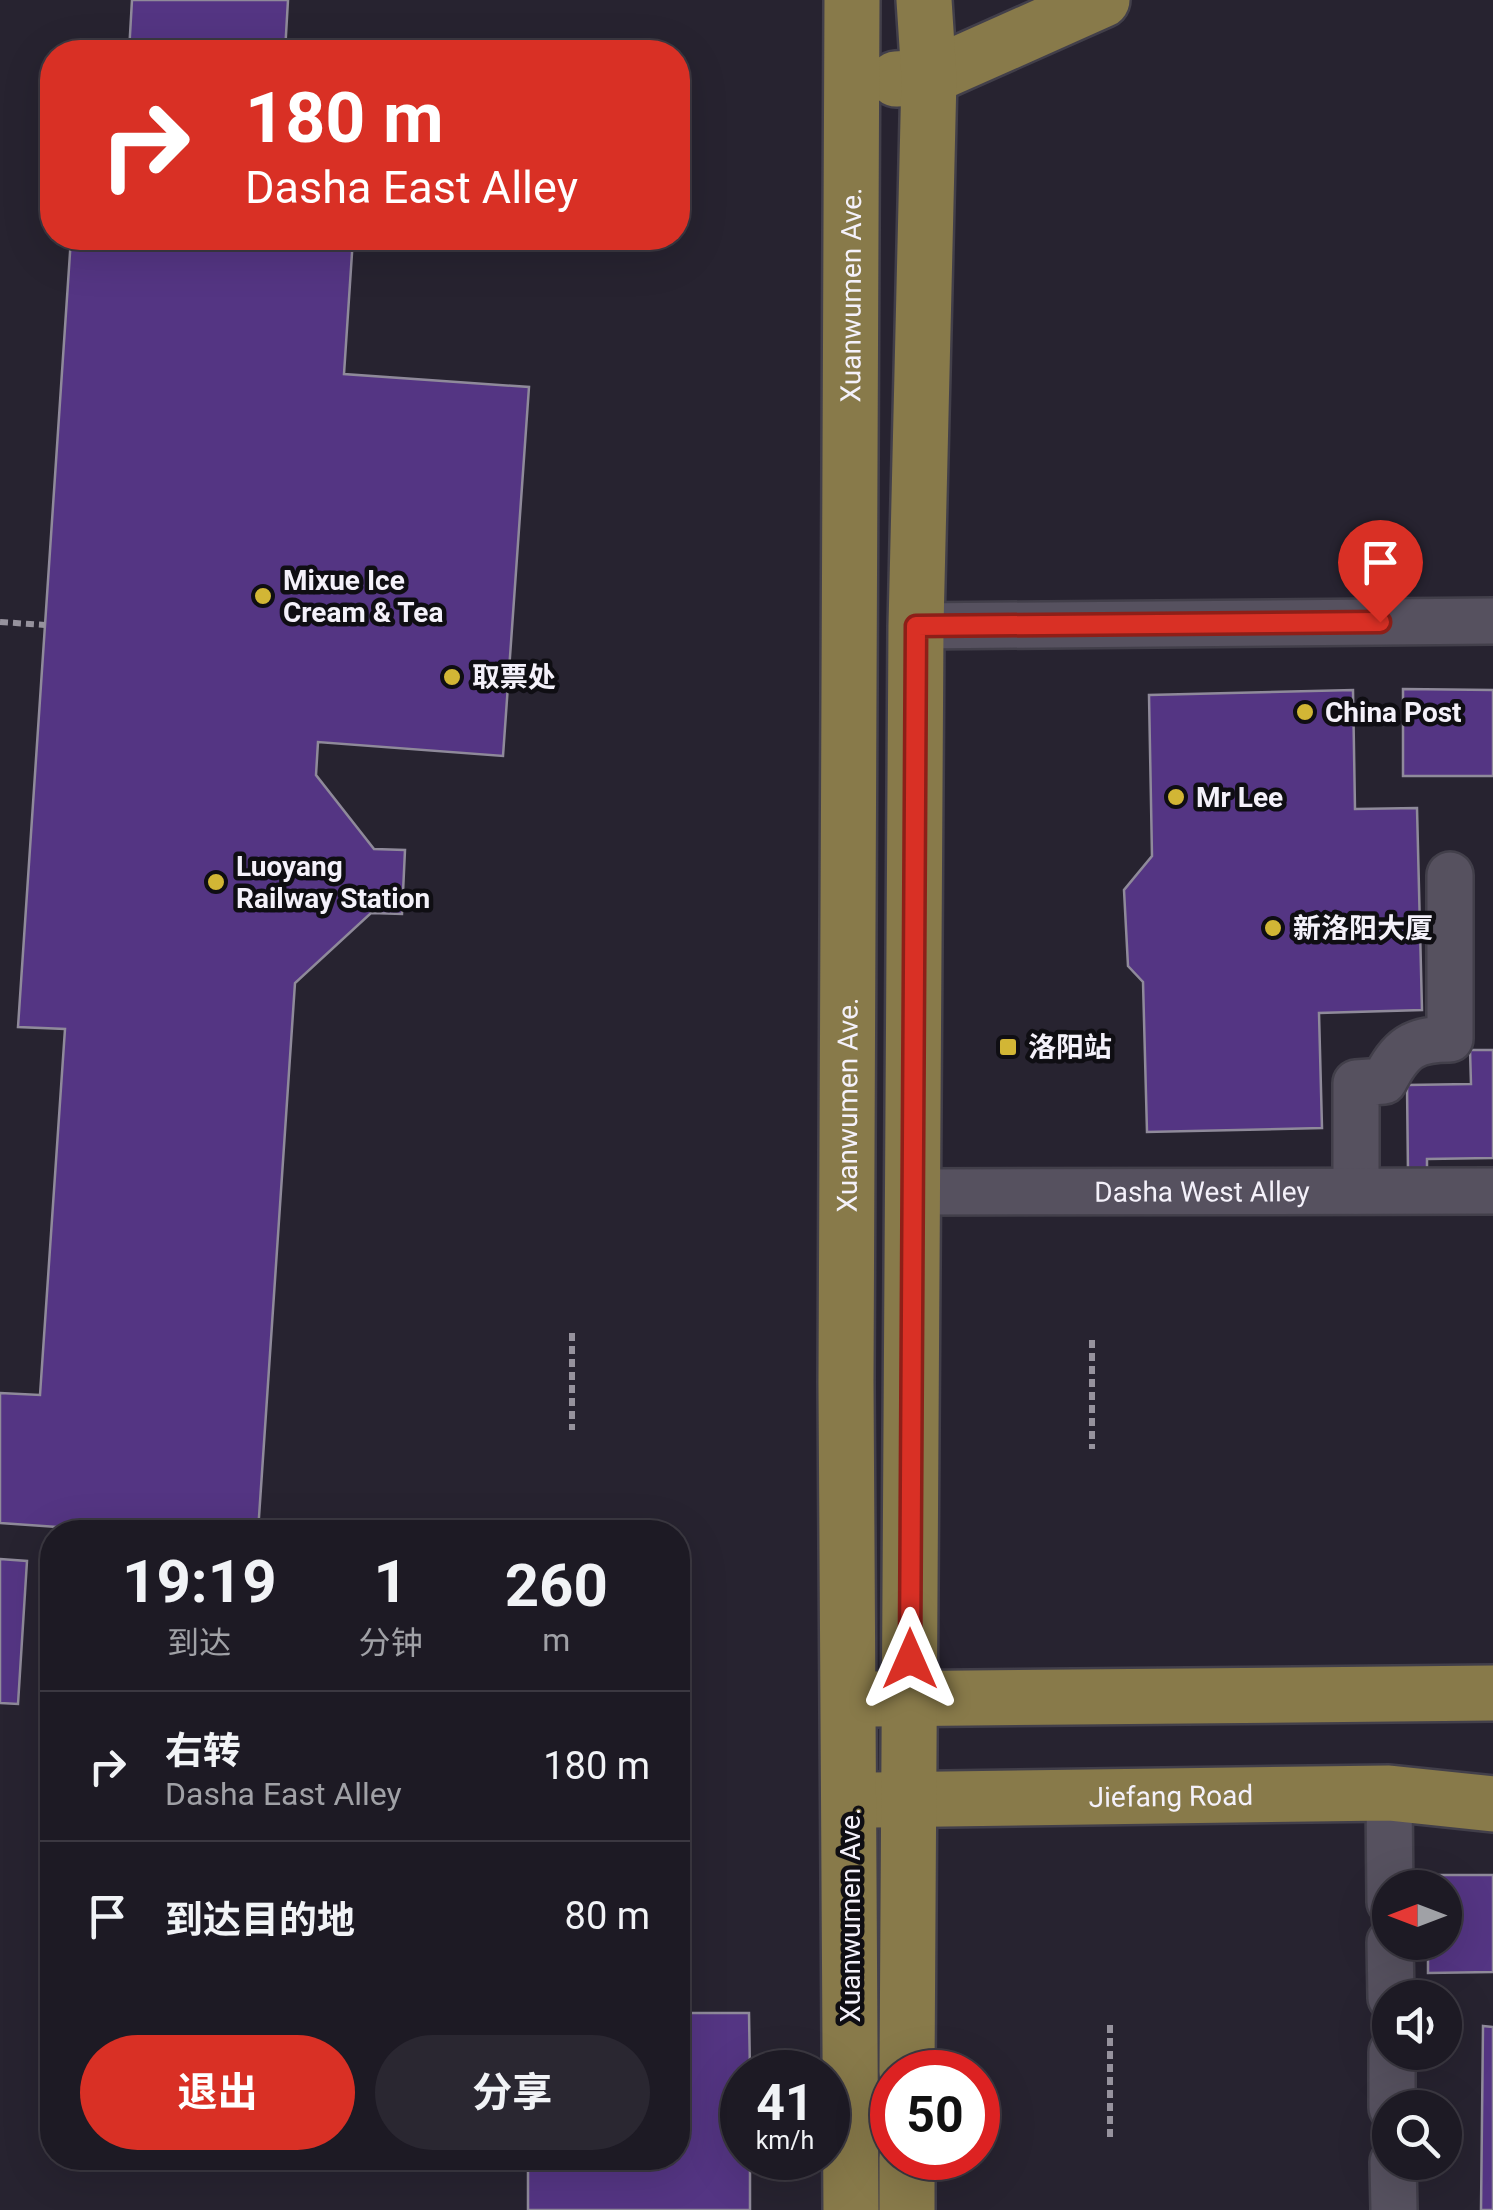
<!DOCTYPE html>
<html lang="zh">
<meta charset="utf-8">
<style>
:root{--surface:#1d1a24;--page:#2a2731;--text:#f1f3f6;--muted:#a0a1a6;--line:#3b3841;--accent:#d93025}
body{margin:0;font-family:Roboto,"Noto Sans SC",sans-serif;background:var(--page);color:var(--text);height:100vh;display:flex;flex-direction:column;font-size:38px;white-space:nowrap}
*{box-sizing:border-box;margin:0}
p{font-size:32px;color:var(--muted)}
.icon{flex:none;width:55px;height:55px;fill:none;stroke:currentColor;stroke-width:2;stroke-linecap:round;stroke-linejoin:round}
.map{position:relative;flex:1;overflow:hidden}
.sheet{position:absolute;left:40px;top:1520px;width:650px;height:650px;display:flex;flex-direction:column;background:var(--surface);border-radius:40px;box-shadow:0 10px 40px #0002,0 0 0 2px var(--line)}
.sheet>*{flex:none}
.top-card{position:absolute;left:40px;top:40px;width:650px;height:210px;border-radius:40px;box-shadow:0 10px 40px #0002,0 0 0 2px var(--line);background:#d93025;color:#fff;overflow:hidden}
.needle{width:65px;rotate:270deg}
.tools{position:absolute;left:1372px;top:1870px;display:grid;gap:20px}
.tools a{display:grid;place-items:center;width:90px;height:90px;border-radius:50%;background:var(--surface);box-shadow:0 10px 40px #0002,0 0 0 2px var(--line);font-size:50px}
.speed{position:absolute;left:720px;top:2050px;display:flex;gap:20px;font-size:50px;font-weight:700;text-align:center}
.speed>*{display:grid;place-content:center;width:130px;height:130px;border-radius:50%;background:var(--surface);box-shadow:0 10px 40px #0002,0 0 0 2px var(--line);line-height:1}
.speed small{font-size:25px;font-weight:400}
.speed .limit{border:15px solid #d22;background:#fff;color:#111}
.pin{position:absolute;display:grid;place-items:center;width:85px;height:85px;color:#fff;margin:-102px -42px;border-radius:50% 50% 50% 0;rotate:-45deg;box-shadow:0 0 10px #0007}
.pin .icon{rotate:45deg}
.me{position:absolute;width:110px;margin:-55px;rotate:0deg;stroke-linejoin:round;filter:drop-shadow(0 0 8px #0008)}
.turn{display:flex;align-items:center;gap:35px;height:210px;padding:0 40px;font-size:45px}
.turn .icon{width:130px;height:130px;stroke-width:2.5}
.turn b{display:block;font-size:70px;line-height:85px}
.eta{display:flex;justify-content:space-evenly;align-items:center;height:170px;text-align:center}
.eta b{font-size:60px;font-weight:700;line-height:70px}
.cta{display:flex;gap:20px;margin-top:auto;padding:20px 40px}
.cta a{flex:1;height:115px;border-radius:60px;background:var(--accent);color:#fff;font-size:40px;font-weight:700;line-height:115px;text-align:center}
.cta a+a{background:var(--page);color:var(--text)}
ul{padding:0;list-style:none}
li{display:flex;align-items:center;gap:30px;height:150px;padding:0 40px;border-top:2px solid var(--line)}
li div{flex:1}
li b{display:block;font-size:38px}
li em{font-style:normal}
.map>svg:first-child{display:block}
</style>
<div class="map">
<svg width="1493" height="2210" viewBox="0 0 1493 2210">
<rect width="100%" height="100%" fill="#272330"/>
<path fill="#543583" stroke="#8f8a9a" stroke-width="2.5" d="M132,0H288L285,52H129Z
M71,238H353L344,374L529,387L503,756L318,742L316,775L374,849L405,850L402,914L371,913L295,983L258,1532H129L0,1523V1393L40,1395L65,1029L18,1027Z
M1403,689L1493,690V776H1403Z
M1353,690L1355,809L1417,808L1422,1010L1319,1013L1322,1128L1147,1132L1143,982L1128,966L1124,890L1152,856L1149,695Z
M1470,1050H1493V1158L1427,1159V1172H1408L1407,1085L1471,1084Z
M0,1559L27,1561L18,1704L0,1703Z
M1427,1875H1493V1972L1428,1973V1942H1445V1888H1427Z
M678,2013H749L750,2072H742V2158H750V2210H528V2158H678Z
M1483,2026L1493,2027V2210H1481Z"/>
<g fill="none" stroke-linecap="round" stroke-linejoin="round">
<g stroke="#423f4a" stroke-width="50">
<g id="minor">
<path d="M916,626L1493,621"/>
<path d="M1356,1191V1083L1384,1081C1401,1048 1413,1039 1450,1039V875"/>
<path id="s1" d="M912,1192L1493,1191"/>
<path d="M1389,1793L1390,1902"/>
<path d="M1390,1942L1391,1998"/>
<path d="M1392,2052V2108"/>
<path d="M1393,2162L1394,2210"/>
</g>
</g>
<g stroke="#423f4a" stroke-width="60">
<g id="major">
<path d="M896,79L929,77L1102,0"/>
<path d="M872,1699L1493,1693"/>
<path id="s2" d="M873,1800L1389,1793L1493,1804"/>
<path d="M907,2072L916,626L929,77L924,0"/>
<path d="M907,2158V2210"/>
<path id="s3" d="M851,2210L846,1382L852,0"/>
</g>
</g>
<path stroke="#96929d" stroke-width="6" stroke-dasharray="8 5" stroke-linecap="butt" d="M0,622L45,625
M572,1333V1430
M1092,1340V1449
M678,1901H679
M1110,2025V2139"/>
<use href="#minor" stroke="#56515f" stroke-width="45"/>
<use href="#major" stroke="#887a4a" stroke-width="55"/>
</g>
<g fill="none" stroke-linecap="round" stroke-linejoin="round">
<g stroke="#8d1f18" stroke-width="25">
<path id="route" d="M910,1659L916,626L1380,622"/>
</g>
<use href="#route" stroke="#d93025" stroke-width="18"/>
</g>
<g fill="#d2b635" stroke="#0f0e13" stroke-width="4">
<circle cx="263" cy="596" r="10"/>
<circle cx="452" cy="677" r="10"/>
<circle cx="1305" cy="712" r="10"/>
<circle cx="1176" cy="797" r="10"/>
<circle cx="216" cy="882" r="10"/>
<circle cx="1273" cy="928" r="10"/>
<rect x="998" y="1037" width="20" height="20" rx="5"/>
</g>
<g text-anchor="middle" dominant-baseline="central" stroke-width="9" stroke-linejoin="round" paint-order="stroke">
<g font-size="28" fill="#f4f1fa" stroke="#0f0e13">
<text stroke="none"><textPath href="#s3" startOffset="1915">Xuanwumen Ave.</textPath></text>
<text stroke="none"><textPath href="#s3" startOffset="1105">Xuanwumen Ave.</textPath></text>
<text stroke="none"><textPath href="#s1" startOffset="290">Dasha West Alley</textPath></text>
<text stroke="none"><textPath href="#s2" startOffset="298">Jiefang Road</textPath></text>
<text transform="translate(850 1915) rotate(-90)">Xuanwumen Ave.</text>
</g>
<g font-size="28" font-weight="bold" fill="#f4f1fa" stroke="#0f0e13" text-anchor="start">
<text x="283" y="580">Mixue Ice<tspan x="283" dy="32">Cream &amp; Tea</tspan></text>
<text x="472" y="677">取票处</text>
<text x="1325" y="712">China Post</text>
<text x="1196" y="797">Mr Lee</text>
<text x="236" y="866">Luoyang<tspan x="236" dy="32">Railway Station</tspan></text>
<text x="1293" y="928">新洛阳大厦</text>
<text x="1028" y="1047">洛阳站</text>
</g>
</g>
</svg>
<div class="tools">
<a><svg class="needle" viewBox="-14 -14 28 28"><path d="M0-13l5 13h-10z" fill="#e53935"/><path d="M0 13l5-13h-10z" fill="#a0a1a6"/></svg></a>
<a><svg class="icon" aria-label="sound" viewBox="0 0 24 24"><path d="M4 9h4l5-4v14l-5-4H4zM17 9q2 3 0 6"/></svg></a>
<a><svg class="icon" aria-label="search" viewBox="0 0 24 24"><circle cx="10" cy="10" r="6"/><path d="M15 15l6 6"/></svg></a>
</div>
<div class="speed"><div>41<small>km/h</small></div><div class="limit">50</div></div>
<div class="pin" style="left:1380px;top:622px;background:#d93025"><svg class="icon" aria-label="arrive" viewBox="0 0 24 24"><path d="M6 21V4h12l-3 4 3 4H6"/></svg></div>
<svg class="me" style="left:910px;top:1659px" viewBox="-20 -20 40 40"><path d="M0-17L14 15 0 8-14 15z" fill="#d93025" stroke="#fff" stroke-width="4"/></svg>
<div class="top-card">
<div class="turn"><svg class="icon" aria-label="right" viewBox="0 0 24 24"><path d="M7 20v-9h11M14 6l5 5-5 5"/></svg><div><b>180 m</b>Dasha East Alley</div></div>
</div>
<section class="sheet">
<div class="eta">
<div><b>19:19</b><p>到达</p></div>
<div><b>1</b><p>分钟</p></div>
<div><b>260</b><p>m</p></div>
</div>
<ul>
<li><svg class="icon" aria-label="right" viewBox="0 0 24 24"><path d="M7 20v-9h11M14 6l5 5-5 5"/></svg><div><b>右转</b><p>Dasha East Alley</p></div><em>180 m</em></li>
<li><svg class="icon" aria-label="arrive" viewBox="0 0 24 24"><path d="M6 21V4h12l-3 4 3 4H6"/></svg><div><b>到达目的地</b></div><em>80 m</em></li>
</ul>
<div class="cta"><a>退出</a><a>分享</a></div>
</section>
</div>
